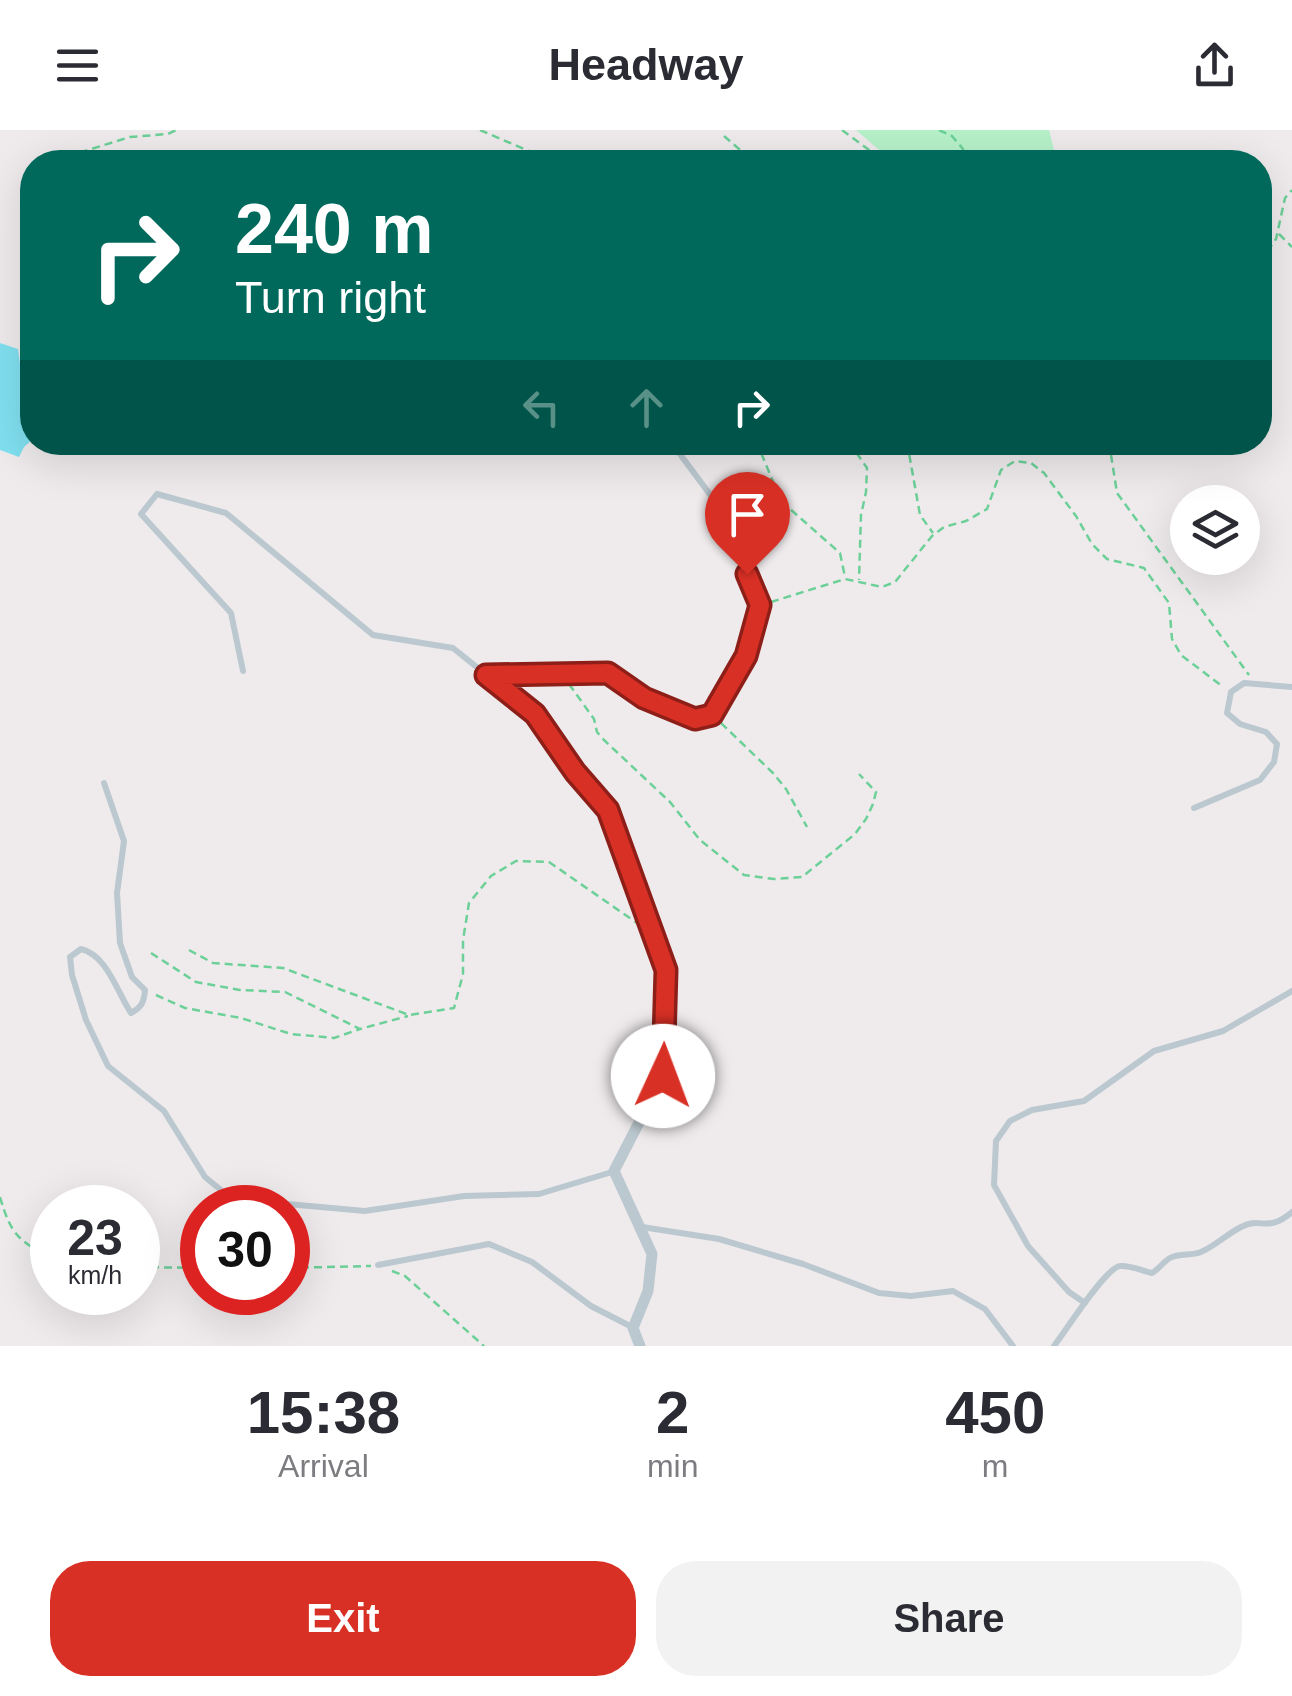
<!DOCTYPE html>
<style>
:root{--surface:#fff;--page:#f2f2f3;--text:#2b2b33;--muted:#7c7c81;--accent:#d93025}
body{margin:0;font-family:Helvetica,sans-serif;background:var(--page);color:var(--text);height:100vh;display:flex;flex-direction:column;font-size:38px;white-space:nowrap}
*{box-sizing:border-box;margin:0}
p{font-size:32px;color:var(--muted)}
.icon{flex:none;width:55px;height:55px;fill:none;stroke:currentColor;stroke-width:2;stroke-linecap:round;stroke-linejoin:round}
.map{position:relative;height:1216px;overflow:hidden}
.panel{display:flex;flex-direction:column;background:var(--surface);flex:1}
.panel>*{flex:none}
.guide{position:absolute;left:20px;top:20px;width:1252px;height:305px;border-radius:40px;box-shadow:0 10px 40px #0002;background:#00695c;color:#fff;overflow:hidden}
.tools{position:absolute;left:1170px;top:355px;display:grid;gap:20px}
.tools a{display:grid;place-items:center;width:90px;height:90px;border-radius:50%;background:var(--surface);box-shadow:0 10px 40px #0002;font-size:50px}
.speed{position:absolute;left:30px;top:1055px;display:flex;gap:20px;font-size:50px;font-weight:700;text-align:center}
.speed>*{display:grid;place-content:center;width:130px;height:130px;border-radius:50%;background:var(--surface);box-shadow:0 10px 40px #0002;line-height:1}
.speed small{font-size:25px;font-weight:400}
.speed .limit{border:15px solid #d22;background:#fff;color:#111}
.pin{position:absolute;display:grid;place-items:center;width:85px;height:85px;color:#fff;margin:-102px -42px;border-radius:50% 50% 50% 0;rotate:-45deg;box-shadow:0 0 10px #0007}
.pin .icon{rotate:45deg}
.me{position:absolute;width:110px;margin:-55px;rotate:2deg;stroke-linejoin:round;filter:drop-shadow(0 0 8px #0008)}
.turn{display:flex;align-items:center;gap:35px;height:210px;padding:0 50px;font-size:45px}
.turn .icon{width:130px;height:130px;stroke-width:2.5}
.turn b{display:block;font-size:70px;line-height:85px}
.lanes{display:flex;align-items:center;height:95px;padding:0 50px;background:#0003;justify-content:center;gap:50px;direction:ltr}
.lanes .off{opacity:.35}
.eta{display:flex;justify-content:space-evenly;align-items:center;height:170px;text-align:center}
.eta b{font-size:60px;font-weight:700;line-height:70px}
.primary-button{display:flex;gap:20px;margin-top:auto;padding:20px 50px}
.primary-button a{flex:1;height:115px;border-radius:40px;background:var(--accent);color:#fff;font-size:40px;font-weight:700;line-height:115px;text-align:center}
.primary-button a+a{background:var(--page);color:var(--text)}
header{display:flex;justify-content:space-between;align-items:center;height:130px;padding:0 50px;background:var(--surface);font-size:45px;font-weight:700}
.map>svg:first-child{display:block}
</style>
<header><svg class="icon" aria-label="menu" viewBox="0 0 24 24"><path d="M4 6h16M4 12h16M4 18h16"/></svg>Headway<svg class="icon" aria-label="share" viewBox="0 0 24 24"><path d="M12 15V3M7 8l5-5 5 5M5 13v7h14v-7"/></svg></header>
<div class="map">
<svg width="1292" height="1216" viewBox="0 0 1292 1216">
<rect width="100%" height="100%" fill="#efebec"/>
<path fill="#b6f1c9" d="M856,0H1049L1057,32H893Z"/>
<path fill="#80e0f0" d="M0,213L18,219L21,242L32,261V310L24,317L19,327L0,320Z"/>
<g fill="none" stroke-linecap="round" stroke-linejoin="round">
<path stroke="#6cd098" stroke-width="2.5" stroke-dasharray="8 5" stroke-linecap="butt" d="M480,0L531,22L573,26L585,32
M842,0L876,25L877,32
M939,0L952,6L963,19L961,32
M724,6L754,32
M56,32L59,29L130,7L168,4L176,0
M1279,104L1292,117
M1260,132L1276,109L1285,68L1292,60
M755,312L762,325L781,371L840,423L845,447
M849,312L867,338L866,362L861,385L859,450
M907,312L920,385L933,403
M1109,312L1117,363L1249,545
M771,472L845,449L882,457L895,452L932,406L944,397L966,391L987,379L1001,340L1015,331L1031,333L1044,343L1076,386L1092,414L1107,429L1144,438L1169,473L1172,509L1181,525L1222,556
M569,554L594,589L597,602L604,610L670,672L700,710L744,745L774,749L802,747L855,704L866,689L873,674L876,662L859,644
M721,593L773,643L786,659L807,697
M189,820L213,833L283,838L409,885L454,878L463,844V810L469,773L491,746L516,731L549,732L637,793
M151,823L196,852L240,860L285,862L360,899L408,886
M156,865L185,878L241,888L291,904L334,908L360,899
M0,1067C11,1105 18,1110 52,1129
M138,1137L202,1138
M288,1138L371,1136
M392,1141L405,1146L484,1216"/>
<path stroke="#bbc8cf" stroke-width="6" d="M243,541L231,483L141,384L157,364L226,383L373,505L453,518L535,584L575,642L608,680L652,804
M488,545L608,543L644,568L695,589L712,585L719,578L746,525L760,475L723,382L671,312
M104,653L124,711L117,763L120,813L132,847L145,860C144,872 142,877 131,883C117,862 107,825 81,819L70,827L72,845L86,890L108,936L164,981L205,1047L232,1069L365,1081L464,1066L539,1064L612,1042
M1194,678L1260,650L1274,632L1277,614L1266,602L1240,594L1227,583L1231,562L1244,553L1292,557
M642,1097L719,1109L803,1134L879,1163L911,1166L953,1161L985,1179L1013,1216
M378,1135L489,1114L532,1132L591,1176L632,1197
M1085,1173L1069,1162L1028,1116L994,1055L996,1011L1010,991L1032,980L1084,971L1154,921L1223,901L1292,861
M1054,1216C1065,1202 1106,1137 1120,1136C1130,1135 1143,1141 1152,1143C1159,1139 1163,1132 1170,1128C1179,1123 1191,1126 1201,1122C1215,1116 1227,1104 1241,1097C1262,1086 1266,1104 1292,1082"/>
<path stroke="#bbc8cf" stroke-width="11" d="M640,1216L633,1198L648,1161L652,1124L614,1041L663,946L666,840L652,804"/>
</g>
<g fill="none" stroke-linecap="round" stroke-linejoin="round">
<g stroke="#8d1f18" stroke-width="25">
<path id="route" d="M663,946L666,840L608,680L575,642L535,584L486,545L608,543L644,568L695,589L712,585L746,526L760,475L747,444"/>
</g>
<use href="#route" stroke="#d93025" stroke-width="18"/>
</g>
</svg>
<div class="tools">
<a><svg class="icon" aria-label="layers" viewBox="0 0 24 24"><path d="M12 4l9 5-9 5-9-5zM3 14l9 5 9-5"/></svg></a>
</div>
<div class="speed"><div>23<small>km/h</small></div><div class="limit">30</div></div>
<div class="pin" style="left:747px;top:444px;background:#d93025"><svg class="icon" aria-label="arrive" viewBox="0 0 24 24"><path d="M6 21V4h12l-3 4 3 4H6"/></svg></div>
<svg class="me" style="left:663px;top:946px" viewBox="-20 -20 40 40"><circle r="19" fill="#fff"/><path d="M0-13L10 11 0 6-10 11z" fill="#d93025"/></svg>
<div class="guide">
<div class="turn"><svg class="icon" aria-label="right" viewBox="0 0 24 24"><path d="M7 20v-9h11M14 6l5 5-5 5"/></svg><div><b>240 m</b>Turn right</div></div>
<div class="lanes"><svg class="icon off" aria-label="left" viewBox="0 0 24 24"><path d="M17 20v-9H6M10 6l-5 5 5 5"/></svg><svg class="icon off" aria-label="ahead" viewBox="0 0 24 24"><path d="M12 20V5M6 11l6-6 6 6"/></svg><svg class="icon" aria-label="right" viewBox="0 0 24 24"><path d="M7 20v-9h11M14 6l5 5-5 5"/></svg></div>
</div>
</div>
<section class="panel">
<div class="eta">
<div><b>15:38</b><p>Arrival</p></div>
<div><b>2</b><p>min</p></div>
<div><b>450</b><p>m</p></div>
</div>
<div class="primary-button"><a>Exit</a><a>Share</a></div>
</section>
